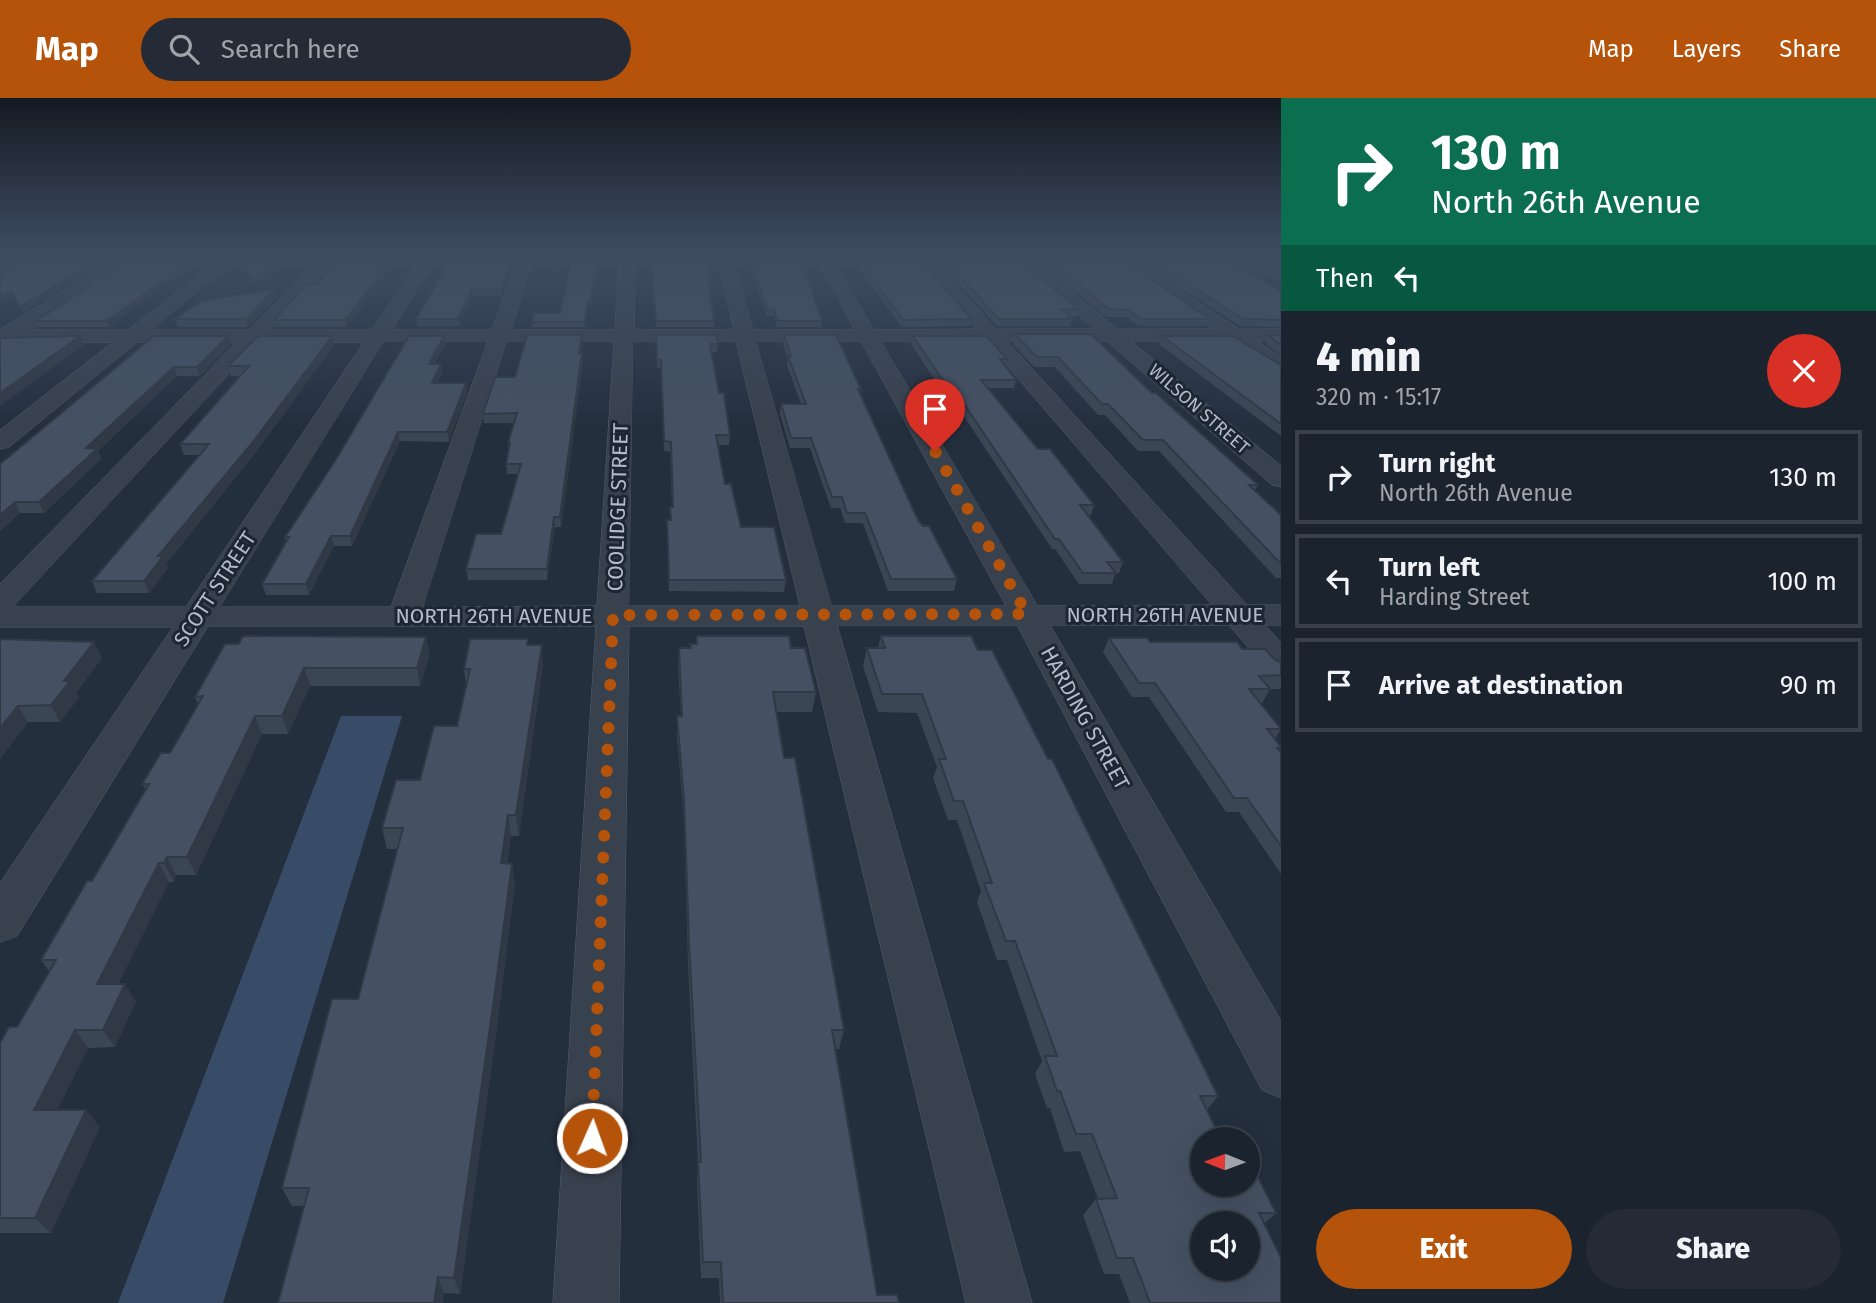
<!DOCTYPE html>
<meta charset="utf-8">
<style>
:root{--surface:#1b232e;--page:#242b36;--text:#f1f3f6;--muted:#a0a4aa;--line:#39404a;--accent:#b45309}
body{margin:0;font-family:"Fira Sans",sans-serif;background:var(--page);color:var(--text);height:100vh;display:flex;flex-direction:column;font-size:26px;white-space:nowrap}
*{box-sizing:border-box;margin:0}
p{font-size:23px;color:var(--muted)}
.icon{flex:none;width:38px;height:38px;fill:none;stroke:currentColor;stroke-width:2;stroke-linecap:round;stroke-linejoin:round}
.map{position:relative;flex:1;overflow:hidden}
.sheet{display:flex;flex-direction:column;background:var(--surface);width:595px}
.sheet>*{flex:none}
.guide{background:#0b6e4f;color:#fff;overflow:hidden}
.needle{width:46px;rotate:271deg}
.fabs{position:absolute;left:1190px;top:1029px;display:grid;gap:14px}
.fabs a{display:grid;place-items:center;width:70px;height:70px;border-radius:50%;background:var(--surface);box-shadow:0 7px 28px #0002,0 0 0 2px var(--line);font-size:35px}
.pin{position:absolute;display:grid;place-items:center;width:60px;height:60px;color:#fff;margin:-72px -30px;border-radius:50% 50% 50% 0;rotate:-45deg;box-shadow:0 0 7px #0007}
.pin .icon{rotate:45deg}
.me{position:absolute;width:77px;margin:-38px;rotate:2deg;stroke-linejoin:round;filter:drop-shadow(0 0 5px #0008)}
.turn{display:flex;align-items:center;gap:24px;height:147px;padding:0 35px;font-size:32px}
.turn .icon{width:91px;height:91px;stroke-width:2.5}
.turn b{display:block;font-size:49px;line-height:60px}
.then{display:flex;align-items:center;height:66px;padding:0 35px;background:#0003;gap:14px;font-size:26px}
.round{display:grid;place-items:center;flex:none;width:74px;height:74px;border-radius:37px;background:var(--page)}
.head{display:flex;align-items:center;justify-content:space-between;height:119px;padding:0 35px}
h1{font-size:42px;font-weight:800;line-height:52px}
.cta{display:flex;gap:14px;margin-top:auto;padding:14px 35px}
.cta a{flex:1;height:80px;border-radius:42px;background:var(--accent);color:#fff;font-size:28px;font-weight:800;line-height:80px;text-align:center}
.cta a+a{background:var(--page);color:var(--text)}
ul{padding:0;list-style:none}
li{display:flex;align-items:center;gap:21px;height:94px;margin:0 14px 10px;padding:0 21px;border:4px solid var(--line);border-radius:0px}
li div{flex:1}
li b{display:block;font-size:26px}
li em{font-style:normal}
header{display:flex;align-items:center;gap:42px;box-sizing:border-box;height:98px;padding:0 35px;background:var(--accent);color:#fff}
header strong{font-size:33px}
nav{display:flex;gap:38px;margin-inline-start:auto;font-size:24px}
.search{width:490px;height:63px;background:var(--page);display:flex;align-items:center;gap:18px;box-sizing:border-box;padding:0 24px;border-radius:38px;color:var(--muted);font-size:26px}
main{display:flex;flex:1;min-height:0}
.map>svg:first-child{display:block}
</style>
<header>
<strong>Map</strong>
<div class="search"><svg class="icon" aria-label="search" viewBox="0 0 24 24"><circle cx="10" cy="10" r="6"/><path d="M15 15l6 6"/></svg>Search here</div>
<nav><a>Map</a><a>Layers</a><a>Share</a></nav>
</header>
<main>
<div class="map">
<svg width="1281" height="1205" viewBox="0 0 1281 1205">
<rect width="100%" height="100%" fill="#242f3e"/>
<path fill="#394c67" d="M341,618H402L223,1205H118Z"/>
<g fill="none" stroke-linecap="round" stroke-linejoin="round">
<g stroke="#565f6c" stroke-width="1">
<path id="minor" d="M21,159H41L0,182V170Z
M120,159H139L30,232H128L221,159H239L151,232H249L320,159H337L270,232H372L421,159H437L392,232H492L518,159H534L511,232H615L619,159H635L634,232H734L716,159H732L753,232H855L815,159H831L874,232L976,231L914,159H931L996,231H1094L1012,159H1030L1117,231H1214L1111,159H1130L1239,231H1281V243H1257L1281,259V274L1274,272L1231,243H1131L1281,368V389L1272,387L1107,243H1007L1247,507H1281V527H1265L1281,545V577L1269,574L1229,527H1050L1281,923V1000L1262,992L1017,527H837L1032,1205H966L804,528H629L619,1205H553L596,528H208L17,838L0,844V785L173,529H0V486L237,244H137L9,349L0,351V332L113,244L5,246L0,245V232ZM384,243H488L391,509H220ZM507,243H614L597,508L423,509ZM633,243H736L800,508H629ZM756,243H861L1006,508H832ZM881,243H986L1212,507L1038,508ZM259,244H364L186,509H13Z"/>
</g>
<use href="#minor" fill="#38414e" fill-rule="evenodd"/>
</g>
<path fill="#3b4654" d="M133,159L109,229H39L36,223Z
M237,159H287L256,187L238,163Z
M342,159H400L346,229H276L274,222L318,186Z
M515,159L501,198H472L459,228H417L416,221Z
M597,159L596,173L591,208H588L585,229H532V224L560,215L570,170H556V165Z
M653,159L714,223V229H656L653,195Z
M748,159H796L822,223V229H777L774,218H767L748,163Z
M852,159H917L972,221L970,228L901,229Z
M935,159H1017L1078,211L1076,219H1070L1072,221L1070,228H997Z
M1034,159H1119L1209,221L1206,228H1138L1127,219H1106Z
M1134,159H1220L1281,193V229L1240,228Z
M1236,159H1281V184Z
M277,199L248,229H178L175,221Z
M1015,236L1152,295L1258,387L1255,393L1281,417V480H1276L1159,353H1138L1105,317H1098L1055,269H1034L1013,246Z
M582,237L581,255L583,263L561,429H555L547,482H468L466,471L501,436L518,376H507L506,366L509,352L508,345L514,325H484L483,316L515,279Z
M656,237L718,246L717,254H711L719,295L730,337L729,347H718L725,386L741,429L786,482L784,494L669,493L667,422H670V409H672L670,354L664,353L661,270H657Z
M784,237L861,291L860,297L918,422L957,481L954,493H888L863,425H845L840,410H831L810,350H790L780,316L781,306H801L787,267L788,262L783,246Z
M1281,237V257L1266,246L1269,238Z
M154,238L231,247L200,278H177L98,353L101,361L44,415H20L0,433V366Z
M444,238L445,246L434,266H441L442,275L437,285H466L467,294L449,344L400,343L352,448H334L309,497H266L262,486L286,444L285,439Z
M913,238L1007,261L1005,268L1016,282L1014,290H988L1038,351L1094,407L1091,417H1087L1123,464L1119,475H1115L1112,486H1079L1055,451H1052L959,311H954L911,246Z
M1162,238L1281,267V338L1159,246Z
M334,247L256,354L166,466L168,470L149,495H97L92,483L200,357H184L180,346L241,278H231L228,268Z
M697,538L791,550L816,594L812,614H776L784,660L844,932L839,951H835L877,1197L899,1205H720L719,1180H701L697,1082L698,1064L688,865L684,723L677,638V618H681L678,569L679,550H690V546H697Z
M881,538L978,552L1218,998L1207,1012L1202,1041L1276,1115L1264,1126L1281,1205H1130L1119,1176H1104L1083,1117L1096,1101H1098L1080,1053L1064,1054L1050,1010H1047L1035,976L1042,963L1007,862H997L977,804L981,793L957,722H948L933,680L937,669L917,615L878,614L863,568L867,550H878Z
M1109,540L1242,551L1281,564V591H1270L1262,605H1260L1281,631L1275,641L1281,649L1280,653L1281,654V776L1239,714H1226L1149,599H1132L1103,554Z
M0,541L102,560L76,595L79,599L60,624H28L0,661Z
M225,546L430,556L420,588H310L288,636H262L196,777H176L174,784H169L118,886L136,903L115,949L88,950L57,1012H86L100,1029L51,1135H0V945L17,929L49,873L41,862L92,783L146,692L142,686L170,655L198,607L195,599Z
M529,547L543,566L519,738H511L507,766L515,786L498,921L460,1196L444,1195L304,1108H292L282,1090L358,901L397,751H387L382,730L420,682L457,628L466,587L464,571Z"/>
<path fill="#303945" d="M2,159H16L0,167V160Z
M103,159H115L23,215L20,209Z
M197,159H207L109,229L106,223Z
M279,159H287L256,187L255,181Z
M393,159H400L346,229L345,222Z
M512,159H515L501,198V191Z
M597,159L596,173L591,208L590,203Z
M275,191L277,199L248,229L246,221Z
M472,191V198L459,228L458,221Z
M11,193L13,200L0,207V199Z
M80,238L84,247L0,308V295Z
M228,238L231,247L200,278L197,269Z
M332,238L334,247L256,354L166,466L168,470L149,495L144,483L158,458Z
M444,238L445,246L430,275L429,266Z
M582,255L583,263L561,429L560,419Z
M441,266L442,275L433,294L432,285Z
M174,269L177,278L98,353L101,361L44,415L39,404L86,350Z
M466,285L467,294L449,344L447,334Z
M398,334L400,343L352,448L350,438Z
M15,404L20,415L0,433V417Z
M554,419L555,429L547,482V471Z
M331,438L334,448L309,497L306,486Z
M426,539L430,556L420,588L417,570Z
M94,544L102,560L76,595L79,599L60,624L51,607L64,583Z
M542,547L543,566L519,738L516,717Z
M304,570L310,588L288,636L282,618Z
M18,608L28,624L0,661V630Z
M255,618L262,636L196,777L187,759Z
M508,717L511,738L504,786L501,765Z
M167,759L176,777L174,784L164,765Z
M159,765L169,784L109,903L97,886Z
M512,766L515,786L498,921L460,1196L454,1180Z
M125,886L136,903L115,949L103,932Z
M75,932L88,950L49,1029L34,1012Z
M86,1012L100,1029L51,1135L35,1120Z
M438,1179L444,1195L443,1205H434Z"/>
<path fill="#455162" stroke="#303945" stroke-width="2" fill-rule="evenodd" d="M32,159H103L20,209L11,193L0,199V177Z
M133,159H197L106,223H36Z
M237,159H279L255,181Z
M342,159H393L345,222H274L306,187L318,186Z
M452,159H512L501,191H472L458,221H416Z
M557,159H596V169L590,203H588L585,224H532L534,215H560L571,165H556Z
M653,159H705L714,223H656L653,189Z
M749,159H796L811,191L822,223H778L774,212H768Z
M858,159H917L972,221L903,222Z
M942,159H1017L1078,211H1062L1072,221H999Z
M1044,159H1119L1209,221H1141L1129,212L1109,211Z
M1146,159H1220L1281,193V222L1243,221Z
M1250,159H1281V176Z
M275,191L246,221H175L201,203Z
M1015,236H1091L1152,295H1156L1258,387H1249L1281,417V466L1163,342H1143L1108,306H1102L1058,259H1037Z
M527,237H582L579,255H582L560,419H554L547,471H466L476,436H501L521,366H506L510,345H508L517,315L483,316L495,279H515Z
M656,237H716L718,246H710L719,295H724L730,337H716L725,386H731L741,429H774L786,482H669L667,422H671L670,409H673L671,344L664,343L661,262H657Z
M784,237H836L861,291H858L918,422L923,428H929L957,481H891L865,415H847L842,399H832L811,340H791L781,306H806L788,258H791Z
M1281,237V247L1269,238Z
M80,238L0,295V241L2,240Z
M154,238H228L197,269H174L86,350L97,351L39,404H15L0,417V366Z
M258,238H332L253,344L158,458H163L144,483H92L209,346H180L249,268H228Z
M409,238H444L429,266H441L432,285H466L447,334H398L350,438H331L306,486H262L289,439H285L335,363Z
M913,238H987L1007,261H1000L1016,282H981L1038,351H1050L1094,407H1080L1123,464H1107L1116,475H1083L1059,441H1055L964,306L961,302H956Z
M1162,238H1233L1281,267V326Z
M247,538L426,539L417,570H304L282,618H255L187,759H167L164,765H159L97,886H125L103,932H75L34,1012H86L35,1120H0V945L9,929H17L56,862H41L87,783H92L149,686H142L161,655H170L203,598L195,599L225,546H239L242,539Z
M697,538H789L791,550H805L816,594H773L784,660H795L844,932H832L877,1197H897L899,1205H723L721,1164H703L698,1064H701L689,845L684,703L677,618H682L679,550H691L690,546H697Z
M881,538H971L978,552H992L1048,661H1052L1218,998H1200L1221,1041H1202V1087H1248V1063H1250L1276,1115H1259L1281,1160V1205H1150L1133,1160H1117L1096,1101L1117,1100L1092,1036H1076L1060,993H1057L1045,958H1057L1015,843H1006L984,785H992L963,703H954L939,661H946L922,596H882L867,550H885ZM1202,1125H1248V1171H1202Z
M1109,540H1147L1150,544H1237L1242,551H1265L1275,562L1281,564V577L1259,578L1270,591H1249L1281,631H1267L1281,649L1277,650L1281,654V748L1247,700H1234L1155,585H1139Z
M0,541L94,544L64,583H70L51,607L18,608L0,630Z
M470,541H528L527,547H542L516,717H508L501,765L512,766L494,901L454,1180L438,1179L434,1205H278L309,1090H282L332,901H358L403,730H382L396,682H420L434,628H457L470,571H464Z"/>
<linearGradient id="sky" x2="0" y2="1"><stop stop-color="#141a22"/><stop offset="0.48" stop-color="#3f4d63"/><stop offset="1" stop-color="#3f4d63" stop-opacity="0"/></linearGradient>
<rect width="1281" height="328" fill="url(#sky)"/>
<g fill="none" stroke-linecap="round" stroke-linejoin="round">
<path stroke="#b45309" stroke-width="12" stroke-dasharray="0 21.6" d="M592,1040L613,517L1027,516L935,353"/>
</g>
<g text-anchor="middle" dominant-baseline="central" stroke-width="6" stroke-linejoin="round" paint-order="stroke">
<g font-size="18" fill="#b4bcc9" stroke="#1d2633">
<text transform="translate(1199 311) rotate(41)">WILSON STREET</text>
</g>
<g font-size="21" fill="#b4bcc9" stroke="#1d2633">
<text transform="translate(618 409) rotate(-88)">COOLIDGE STREET</text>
<text transform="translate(215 491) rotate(-57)">SCOTT STREET</text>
<text x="1165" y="517">NORTH 26TH AVENUE</text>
<text x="494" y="518">NORTH 26TH AVENUE</text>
<text transform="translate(1085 620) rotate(61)">HARDING STREET</text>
</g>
</g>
</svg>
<div class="fabs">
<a><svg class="needle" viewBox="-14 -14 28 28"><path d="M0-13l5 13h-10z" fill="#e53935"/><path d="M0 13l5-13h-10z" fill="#a0a4aa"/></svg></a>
<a><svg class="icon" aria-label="sound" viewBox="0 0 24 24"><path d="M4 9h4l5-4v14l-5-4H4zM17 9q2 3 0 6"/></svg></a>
</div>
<div class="pin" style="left:935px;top:353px;background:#d93025"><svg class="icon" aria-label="arrive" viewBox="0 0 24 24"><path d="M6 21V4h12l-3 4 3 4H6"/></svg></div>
<svg class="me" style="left:592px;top:1040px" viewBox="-20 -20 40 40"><circle r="17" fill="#b45309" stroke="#fff" stroke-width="3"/><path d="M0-11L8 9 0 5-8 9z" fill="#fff"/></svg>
</div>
<section class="sheet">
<div class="guide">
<div class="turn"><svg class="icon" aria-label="right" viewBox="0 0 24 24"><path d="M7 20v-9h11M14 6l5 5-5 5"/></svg><div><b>130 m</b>North 26th Avenue</div></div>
<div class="then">Then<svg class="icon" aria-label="left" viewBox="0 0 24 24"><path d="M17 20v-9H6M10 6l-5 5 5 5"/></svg></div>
</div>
<div class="head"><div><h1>4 min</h1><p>320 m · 15:17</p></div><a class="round" style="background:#d93025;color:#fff"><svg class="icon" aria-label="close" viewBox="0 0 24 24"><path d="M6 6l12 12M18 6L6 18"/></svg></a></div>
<ul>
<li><svg class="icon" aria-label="right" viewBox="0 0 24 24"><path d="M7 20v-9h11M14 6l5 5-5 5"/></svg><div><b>Turn right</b><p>North 26th Avenue</p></div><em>130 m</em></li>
<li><svg class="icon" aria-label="left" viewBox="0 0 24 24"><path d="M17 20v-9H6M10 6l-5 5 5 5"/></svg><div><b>Turn left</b><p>Harding Street</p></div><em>100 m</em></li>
<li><svg class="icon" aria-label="arrive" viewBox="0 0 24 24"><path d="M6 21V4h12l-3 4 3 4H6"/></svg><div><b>Arrive at destination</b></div><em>90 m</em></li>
</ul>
<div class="cta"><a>Exit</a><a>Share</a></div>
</section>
</main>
